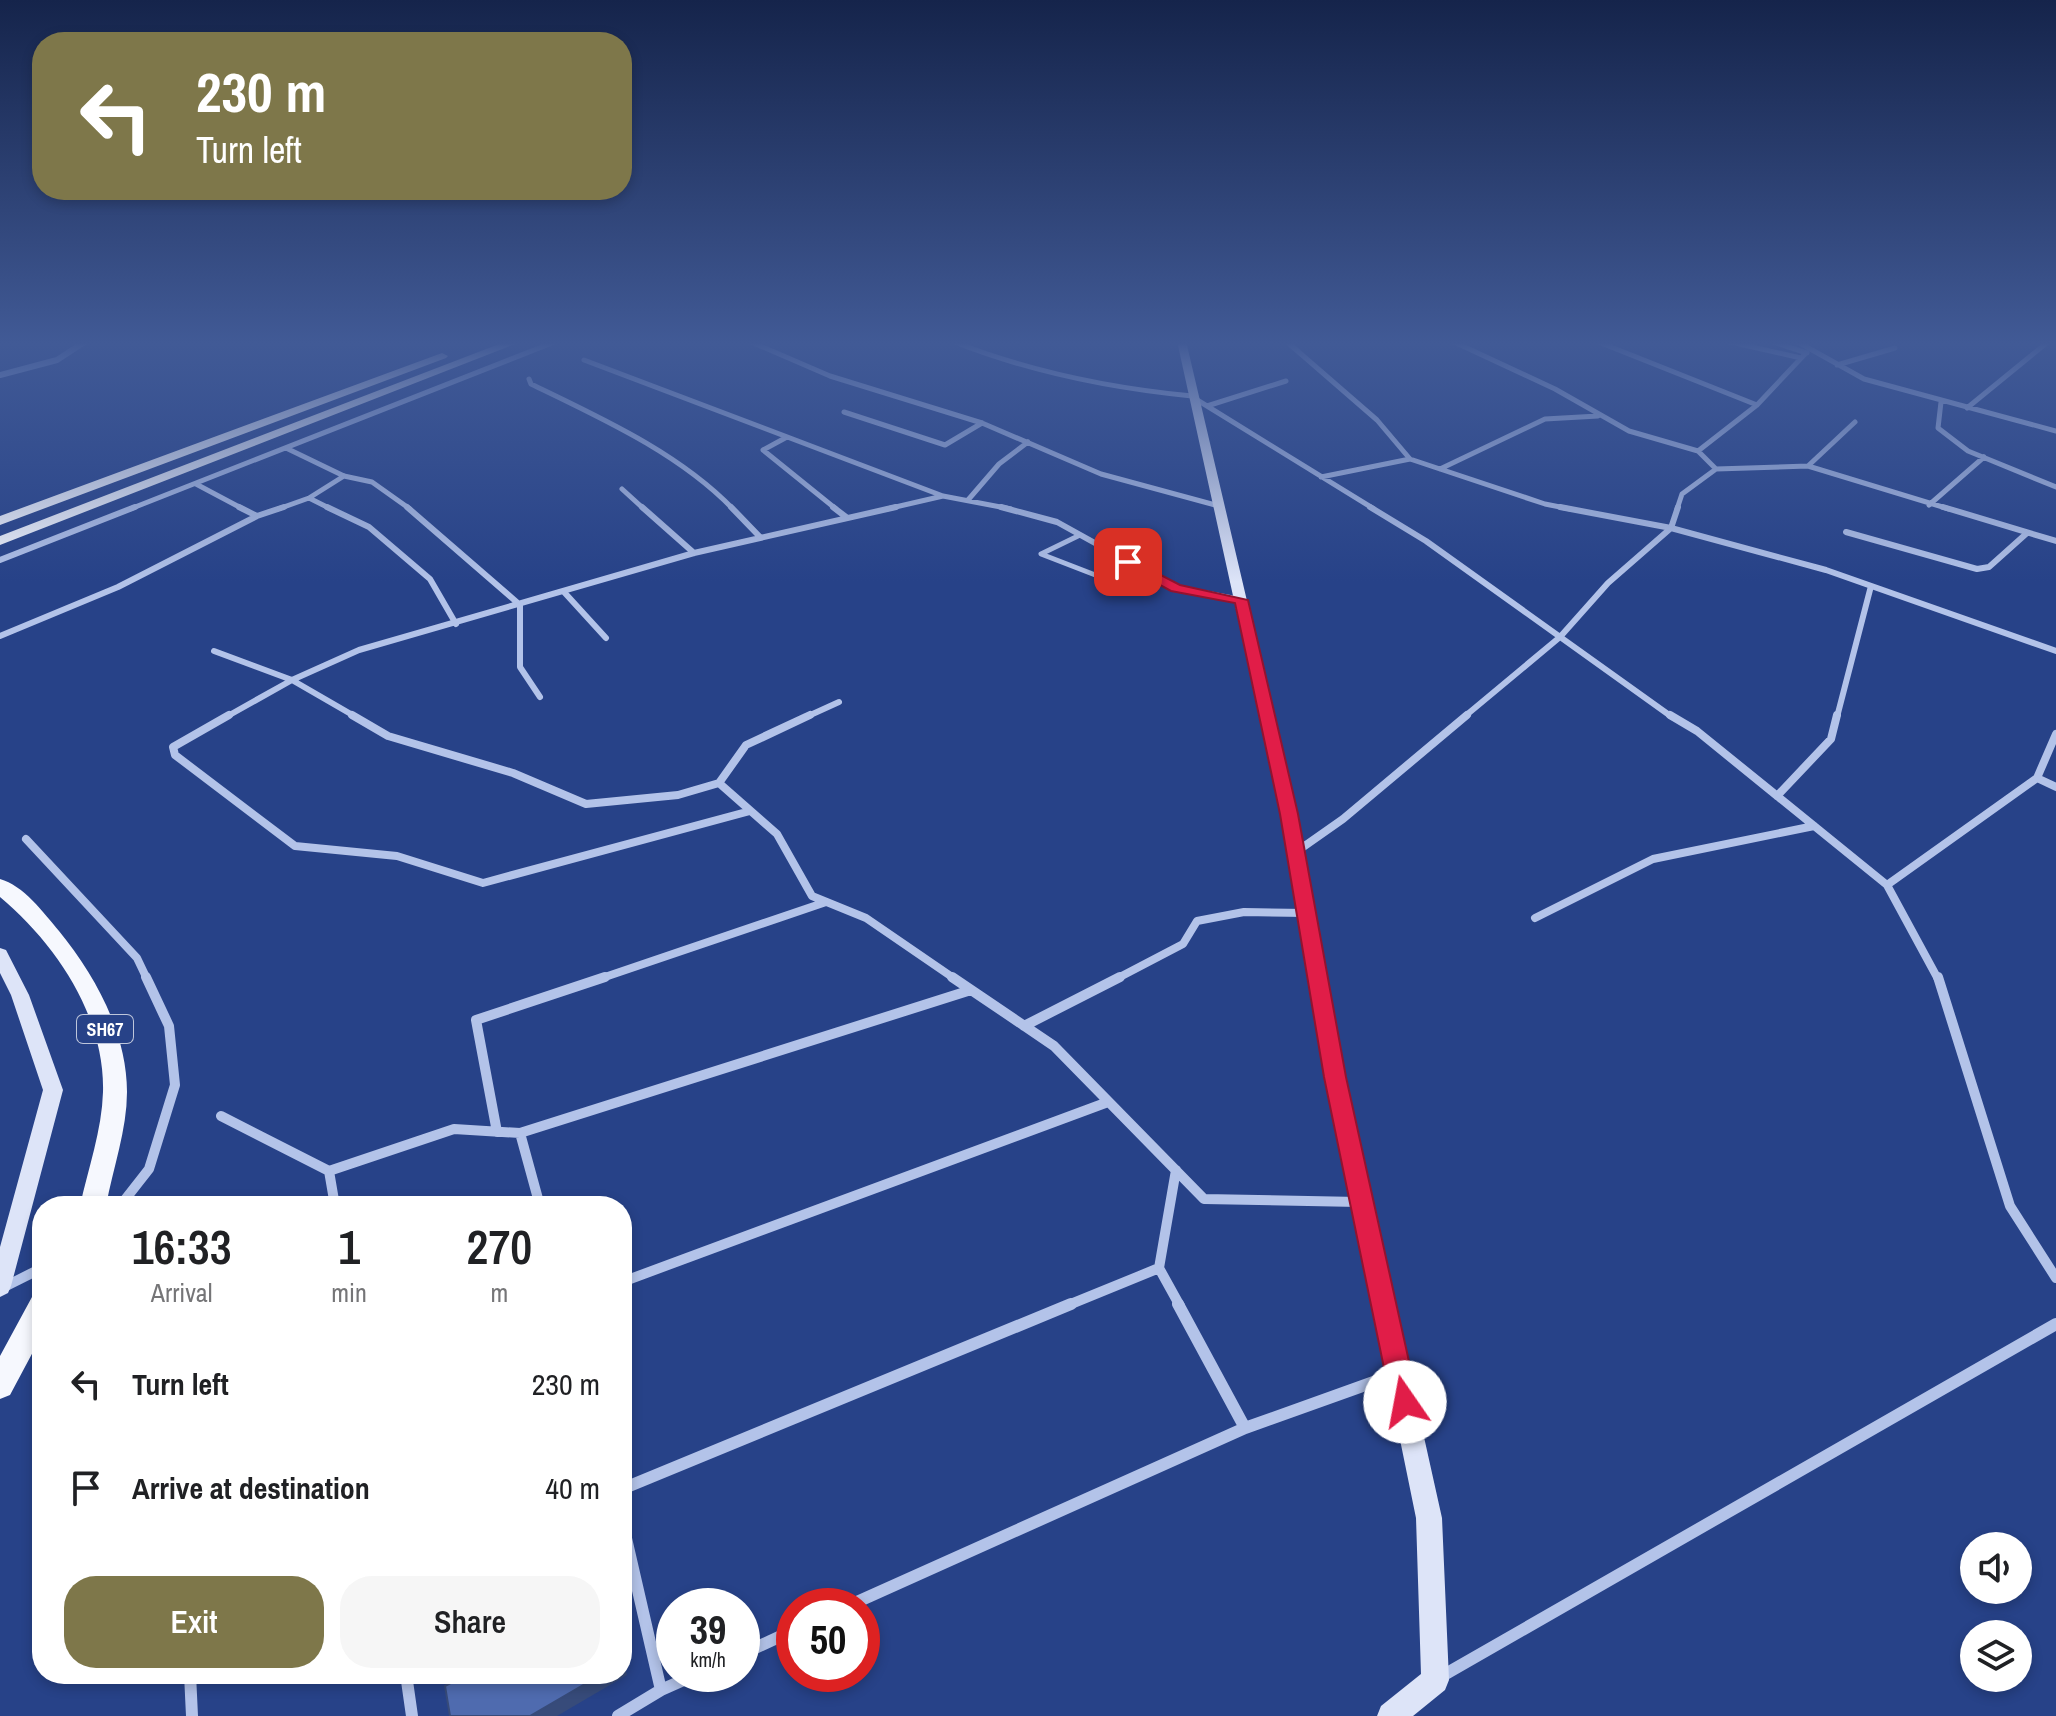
<!DOCTYPE html>
<style>
:root{--surface:#fff;--page:#f6f6f6;--text:#202124;--muted:#757577;--accent:#7e774a}
body{margin:0;font-family:"Archivo Narrow",sans-serif;background:var(--page);color:var(--text);height:100vh;display:flex;flex-direction:column;font-size:30px;white-space:nowrap}
*{box-sizing:border-box;margin:0}
p{font-size:26px;color:var(--muted)}
.icon{flex:none;width:44px;height:44px;fill:none;stroke:currentColor;stroke-width:2;stroke-linecap:round;stroke-linejoin:round}
.map{position:relative;flex:1;overflow:hidden}
.drawer{position:absolute;left:32px;top:1196px;width:600px;height:488px;display:flex;flex-direction:column;background:var(--surface);border-radius:32px;box-shadow:0 4px 12px #0003}
.drawer>*{flex:none}
.guide{position:absolute;left:32px;top:32px;width:600px;height:168px;border-radius:32px;box-shadow:0 4px 12px #0003;background:#7e774a;color:#fff;overflow:hidden}
.controls{position:absolute;left:1960px;top:1532px;display:grid;gap:16px}
.controls a{display:grid;place-items:center;width:72px;height:72px;border-radius:50%;background:var(--surface);box-shadow:0 4px 12px #0003;font-size:40px}
.speed{position:absolute;left:656px;top:1588px;display:flex;gap:16px;font-size:40px;font-weight:700;text-align:center}
.speed>*{display:grid;place-content:center;width:104px;height:104px;border-radius:50%;background:var(--surface);box-shadow:0 4px 12px #0003;line-height:1}
.speed small{font-size:20px;font-weight:400}
.speed .limit{border:12px solid #d22;background:#fff;color:#111}
.pin{position:absolute;display:grid;place-items:center;width:68px;height:68px;color:#fff;margin:-34px;border-radius:16px;box-shadow:0 4px 12px #0006}
.me{position:absolute;width:88px;margin:-44px;rotate:348deg;stroke-linejoin:round;filter:drop-shadow(0 0 6px #0008)}
.turn{display:flex;align-items:center;gap:28px;height:168px;padding:0 32px;font-size:36px}
.turn .icon{width:104px;height:104px;stroke-width:2.5}
.turn b{display:block;font-size:56px;line-height:68px}
.eta{display:flex;justify-content:space-evenly;align-items:center;height:136px;text-align:center}
.eta b{font-size:48px;font-weight:600;line-height:56px}
.primary-button{display:flex;gap:16px;margin-top:auto;padding:16px 32px}
.primary-button a{flex:1;height:92px;border-radius:32px;background:var(--accent);color:#fff;font-size:32px;font-weight:600;line-height:92px;text-align:center}
.primary-button a+a{background:var(--page);color:var(--text)}
ul{padding:0;list-style:none}
li{display:flex;align-items:center;gap:24px;height:104px;padding:0 32px}
li div{flex:1}
li b{display:block;font-size:30px}
li em{font-style:normal}
.map>svg:first-child{display:block}
</style>
<div class="map">
<svg width="2056" height="1716" viewBox="0 0 2056 1716">
<rect width="100%" height="100%" fill="#274288"/>
<g fill="none" stroke-linecap="round" stroke-linejoin="round">
<path stroke="#a7bce9" stroke-width="6" d="M0,375L57,360L86,341"/>
<path stroke="#b3c3e9" stroke-width="5" d="M1080,535L1041,554L1129,588"/>
<path stroke="#b3c3e9" stroke-width="5" d="M749,341L830,376L982,423L1101,474L1219,506
M952,341C1030,372 1109,388 1192,396
M1286,341L1377,420L1410,459L1545,504L1570,509
M1452,341L1555,389L1629,431L1698,451
M1596,341L1757,405
M1726,341L1801,358
M1770,341L1807,353
M1796,341L1864,379L2056,431
M584,360L943,496L1011,509
M1837,365L1895,348
M529,379L531,384C601,418 679,453 733,509
M1194,398L1374,509
M1941,402L1938,428L1968,451L2056,487
M1207,406L1286,381
M1967,408L2049,341
M844,412L945,445L982,423
M787,437L763,450L836,509
M286,448L344,476L372,482L410,509
M1808,466L1855,422
M1440,469L1545,419L1598,416
M1716,469L1808,466L1949,509
M1321,477L1410,459
M196,484L243,509
M622,489L644,509
M968,500L999,464L1028,442
M1929,505L1984,457
M130,509L557,341
M278,509L309,498
M331,509L309,498L344,476
M887,509L943,496
M1677,509L1682,494L1716,469L1698,451L1757,405L1806,353"/>
<path stroke="#b3c3e9" stroke-width="6" d="M239,507L257,516
M327,507L369,527L430,579L456,624
M407,507L520,605V667L540,697
M642,507L694,553
M731,507L760,537
M833,507L846,517
M1001,507L1057,522L1176,588L1241,600
M1370,507L1426,541L1672,717
M1560,507L1671,528L1826,570L2056,651
M1943,507L2056,541
M1846,532L1977,569L1989,567L2027,533
M0,560L135,507
M564,592L606,638
M0,636L118,587L257,516L284,507
M214,651L292,680L356,717
M226,717L292,680L359,650L694,553L896,507
M806,717L839,702
M1464,717L1560,637L1608,583L1671,528L1678,507
M1837,717L1871,586"/>
<path stroke="#b3c3e9" stroke-width="8" d="M229,715L173,747L175,755L295,846L397,856L483,883L750,811
M352,715L388,736L513,773L586,804L678,795L719,783L777,834L812,896L866,918L955,979
M1670,715L1697,731L1887,885L1938,979
M2037,778L2056,787
M719,783L746,745L810,715
M1777,796L1831,739L1837,715
M26,839L137,958L147,979
M1296,852L1343,819L1467,715
M1887,885L2037,778L2056,734
M1535,918L1653,859L1814,826
M599,979L826,902
M1116,979L1183,944L1197,921L1244,912L1306,913"/>
<path stroke="#b3c3e9" stroke-width="10" d="M952,977L1054,1046L1204,1199L1359,1202
M1938,977L2010,1206L2056,1278
M1024,1026L1120,977
M221,1116L329,1171L335,1206
M497,1132L476,1020L605,977
M520,1133L540,1206
M329,1171L454,1129L520,1133L971,990
M120,1206L149,1169L175,1085L169,1026L146,977
M1159,1268L1180,1306
M622,1282L1108,1102
M0,1289L42,1268
M1066,1306L1159,1268L1176,1170"/>
<path stroke="#b3c3e9" stroke-width="12" d="M1178,1304L1245,1428
M622,1489L1071,1304
M848,1606L1245,1428L1396,1374
M742,1654L794,1630
M190,1674L192,1716
M406,1674L412,1716
M1442,1676L2056,1324
M661,1690L697,1674
M618,1716L661,1690L622,1521"/>
<path fill="#dde4f8" fill-rule="evenodd" d="M1177,341H1186L1297,814L1344,1077L1442,1518L1449,1680L1445,1690L1413,1716H1377L1381,1706L1421,1674L1416,1518L1326,1077L1281,814Z
M0,948L6,950L29,995L63,1090L11,1286L8,1293L0,1297V1247L43,1090L11,995L0,973Z"/>
<path fill="#f6f8fe" fill-rule="evenodd" d="M507,341H523L0,545V536Z
M442,353L448,356L446,358L0,525V516Z
M0,879C23,885 44,913 59,931C95,975 127,1033 127,1092C127,1130 113,1168 106,1206H80C88,1169 102,1130 103,1092C105,1016 56,944 0,897Z
M42,1293V1335L10,1395L0,1399V1356L32,1297Z"/>
</g>
<path fill="#374b7a" d="M622,1656L627,1675L557,1716H530L602,1674H622Z"/>
<path fill="#4f6baf" stroke="#374b7a" stroke-width="2" d="M467,1674H602L530,1716H450L445,1686Z"/>
<linearGradient id="sky" x2="0" y2="1"><stop stop-color="#15244b"/><stop offset="0.59" stop-color="#415a96"/><stop offset="1" stop-color="#415a96" stop-opacity="0"/></linearGradient>
<rect width="2056" height="582" fill="url(#sky)"/>
<path fill="#e11d48" stroke="#92132f" stroke-width="2" d="M1128,558L1180,585L1248,600L1298,814L1346,1077L1418,1402L1414,1412L1405,1416L1395,1412L1391,1402L1324,1077L1280,814L1235,603L1171,591L1123,565L1121,562Z"/>
<g text-anchor="middle" dominant-baseline="central" stroke-width="7" stroke-linejoin="round" paint-order="stroke">
<rect fill="#274288" stroke="#bec6db" stroke-width="2" x="77" y="1015" width="56" height="28" rx="6"/>
<g font-size="18" font-weight="bold" fill="#fff">
<text x="105" y="1029">SH67</text>
</g>
</g>
</svg>
<div class="controls">
<a><svg class="icon" aria-label="sound" viewBox="0 0 24 24"><path d="M4 9h4l5-4v14l-5-4H4zM17 9q2 3 0 6"/></svg></a>
<a><svg class="icon" aria-label="layers" viewBox="0 0 24 24"><path d="M12 4l9 5-9 5-9-5zM3 14l9 5 9-5"/></svg></a>
</div>
<div class="speed"><div>39<small>km/h</small></div><div class="limit">50</div></div>
<div class="pin" style="left:1128px;top:562px;background:#d93025"><svg class="icon" aria-label="arrive" viewBox="0 0 24 24"><path d="M6 21V4h12l-3 4 3 4H6"/></svg></div>
<svg class="me" style="left:1405px;top:1402px" viewBox="-20 -20 40 40"><circle r="19" fill="#fff"/><path d="M0-13L10 11 0 6-10 11z" fill="#e11d48"/></svg>
<div class="guide">
<div class="turn"><svg class="icon" aria-label="left" viewBox="0 0 24 24"><path d="M17 20v-9H6M10 6l-5 5 5 5"/></svg><div><b>230 m</b>Turn left</div></div>
</div>
<section class="drawer">
<div class="eta">
<div><b>16:33</b><p>Arrival</p></div>
<div><b>1</b><p>min</p></div>
<div><b>270</b><p>m</p></div>
</div>
<ul>
<li><svg class="icon" aria-label="left" viewBox="0 0 24 24"><path d="M17 20v-9H6M10 6l-5 5 5 5"/></svg><div><b>Turn left</b></div><em>230 m</em></li>
<li><svg class="icon" aria-label="arrive" viewBox="0 0 24 24"><path d="M6 21V4h12l-3 4 3 4H6"/></svg><div><b>Arrive at destination</b></div><em>40 m</em></li>
</ul>
<div class="primary-button"><a>Exit</a><a>Share</a></div>
</section>
</div>
